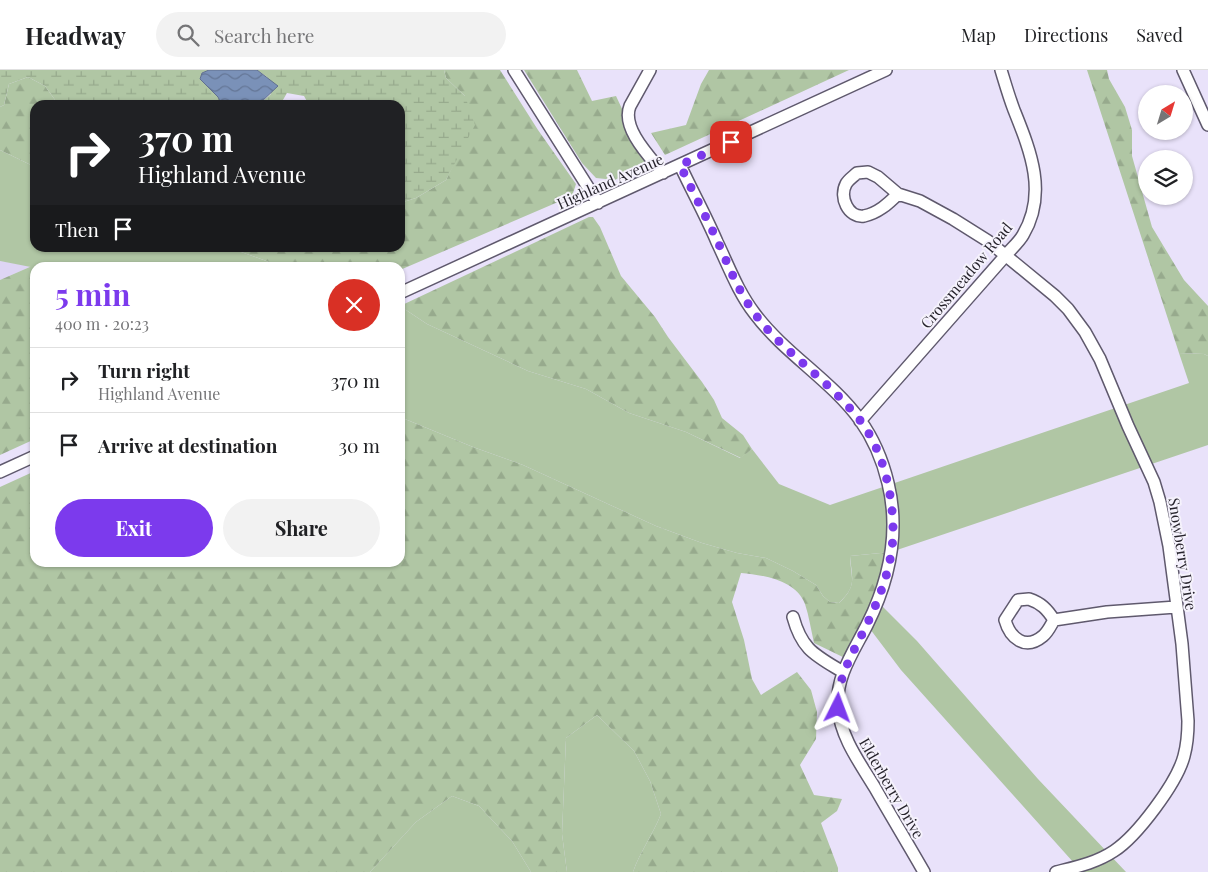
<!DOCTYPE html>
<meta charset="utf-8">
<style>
:root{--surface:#fff;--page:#f2f2f2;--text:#202124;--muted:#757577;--line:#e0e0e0;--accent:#7c3aed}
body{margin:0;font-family:"Playfair Display",serif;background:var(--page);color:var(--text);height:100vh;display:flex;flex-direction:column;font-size:19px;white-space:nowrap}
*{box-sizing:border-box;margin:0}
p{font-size:16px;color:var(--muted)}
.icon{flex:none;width:28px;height:28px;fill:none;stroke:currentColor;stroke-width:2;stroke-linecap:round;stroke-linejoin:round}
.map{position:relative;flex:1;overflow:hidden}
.drawer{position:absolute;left:30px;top:192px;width:375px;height:305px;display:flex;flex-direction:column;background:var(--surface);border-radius:15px;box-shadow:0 1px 4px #0004}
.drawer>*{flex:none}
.hud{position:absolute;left:30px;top:30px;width:375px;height:152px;border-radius:15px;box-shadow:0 1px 4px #0004;background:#202124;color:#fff;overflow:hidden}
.needle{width:32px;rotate:38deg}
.fabs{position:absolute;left:1138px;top:15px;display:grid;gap:10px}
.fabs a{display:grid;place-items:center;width:55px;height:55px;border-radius:50%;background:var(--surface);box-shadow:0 1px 4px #0004;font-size:25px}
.pin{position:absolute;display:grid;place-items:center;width:42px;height:42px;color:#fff;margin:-21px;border-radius:10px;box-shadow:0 2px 8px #0006}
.me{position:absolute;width:55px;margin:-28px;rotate:3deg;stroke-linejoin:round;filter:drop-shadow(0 0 4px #0008)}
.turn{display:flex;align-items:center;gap:18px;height:105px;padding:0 25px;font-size:22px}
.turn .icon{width:65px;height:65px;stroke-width:2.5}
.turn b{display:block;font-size:35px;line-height:42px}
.then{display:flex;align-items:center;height:48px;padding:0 25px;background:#0003;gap:10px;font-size:19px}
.round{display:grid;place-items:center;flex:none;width:52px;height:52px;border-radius:26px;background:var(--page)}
.headline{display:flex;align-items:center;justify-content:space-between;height:85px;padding:0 25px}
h1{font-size:30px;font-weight:700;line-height:38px;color:var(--accent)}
.action{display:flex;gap:10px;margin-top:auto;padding:10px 25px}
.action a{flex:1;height:58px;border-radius:30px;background:var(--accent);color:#fff;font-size:20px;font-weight:700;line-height:58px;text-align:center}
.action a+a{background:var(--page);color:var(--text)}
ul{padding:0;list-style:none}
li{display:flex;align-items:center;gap:15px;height:65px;padding:0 25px;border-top:1px solid var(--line)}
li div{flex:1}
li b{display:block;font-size:19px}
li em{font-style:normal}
header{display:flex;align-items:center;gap:30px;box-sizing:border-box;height:70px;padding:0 25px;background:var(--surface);border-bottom:1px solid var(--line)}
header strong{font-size:24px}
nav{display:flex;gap:28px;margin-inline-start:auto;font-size:18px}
.search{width:350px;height:45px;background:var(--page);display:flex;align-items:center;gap:12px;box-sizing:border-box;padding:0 18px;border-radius:28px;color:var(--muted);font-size:19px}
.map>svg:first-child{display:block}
</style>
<header>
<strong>Headway</strong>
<div class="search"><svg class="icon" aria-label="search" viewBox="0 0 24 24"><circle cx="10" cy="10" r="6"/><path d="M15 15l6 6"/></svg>Search here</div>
<nav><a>Map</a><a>Directions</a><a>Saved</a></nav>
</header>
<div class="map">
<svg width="1208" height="802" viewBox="0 0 1208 802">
<defs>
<pattern id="forest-firs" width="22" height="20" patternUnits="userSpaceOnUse" patternTransform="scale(1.25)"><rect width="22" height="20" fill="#b0c6a4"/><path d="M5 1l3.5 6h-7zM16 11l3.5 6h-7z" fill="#97aa8d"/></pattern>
<pattern id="wetland-marsh" width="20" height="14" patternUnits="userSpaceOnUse" patternTransform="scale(1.25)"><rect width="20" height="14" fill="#b0c6a4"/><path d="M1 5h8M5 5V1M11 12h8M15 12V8" fill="none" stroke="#97aa8d"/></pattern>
<pattern id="water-waves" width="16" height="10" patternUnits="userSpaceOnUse" patternTransform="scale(1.25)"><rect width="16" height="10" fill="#7a91b8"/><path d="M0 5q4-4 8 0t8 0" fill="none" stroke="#647696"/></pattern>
</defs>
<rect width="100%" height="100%" fill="#e9e2fa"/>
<path fill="#ded5f4" d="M0,191L32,196L0,210Z"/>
<path fill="#b0c6a4" d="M0,80L35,97V178H230L283,197L36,198L0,191Z
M400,236L427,254L528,301L586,319L629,343L686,362L740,388L752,379L779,414L830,435L1189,313L1179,283L1204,284L1208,286V375L891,482L850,486C851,510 858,515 839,533L830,532L823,526L816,515L793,501L766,488L737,483L702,473L656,456L523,395L473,377L400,347Z
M878,532L917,571L1038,709L1126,802H1082L901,600L867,555Z
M597,645L634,681L650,711L661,744C653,764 640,782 633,802H567L562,764L566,668Z
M452,726L479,736L512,771L531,802H370L416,752Z"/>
<path fill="url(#forest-firs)" d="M444,0H500L538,60L576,114L572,126L400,200V198L283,197L230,178H400V133L416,128L446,110L459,83L465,26L446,8Z
M524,0H577L592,31L616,26L647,92L615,110L596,108L582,93Z
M709,0H849L665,85L651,63L686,55L701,14Z
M1087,0H1107L1109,9L1125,37L1132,60V86L1152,157L1184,210L1208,236V286L1204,284L1179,283Z
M28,7L45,16L58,34L81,35H35V97L0,80V37L4,35L9,14Z
M589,147H593L600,157L621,206L655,247L668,267L702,312L714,330L722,348L743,365L752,379L741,388L686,362L629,343L586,319L528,301L427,254L400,236Z
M32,196L36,197L35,198V369L0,385V210Z
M400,347L473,377L523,395L656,456L702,473L737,483L766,488L793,501L816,515L823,526L830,532L839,533C857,516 852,509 850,486L891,482L849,590L814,573C811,560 809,546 805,534C796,510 763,505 741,503L732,532L744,570L752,609L761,625L797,602L811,620L817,642L816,669L800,695L814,725L842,729L837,741L821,753L838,798V802H633C640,782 653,764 661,744L650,711L634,681L597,645L566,668L562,764L567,802H531L512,771L479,736L452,726L416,752L370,802H0V417L35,401V492H400Z"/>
<path fill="url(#wetland-marsh)" d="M0,0H209L202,3L200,9L218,27L222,35L58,34L45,16L28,7L9,14L4,35L0,37Z
M257,0H444L446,8L465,26L475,55L446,110L416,128L400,133V35H309L304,26L287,23L280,35H258L271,24L267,7Z"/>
<path fill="url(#water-waves)" stroke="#61708e" d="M209,0H257L278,16L258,35H222L218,27L200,9L202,3Z"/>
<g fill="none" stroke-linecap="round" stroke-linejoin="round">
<g stroke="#5f596d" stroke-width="14">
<path id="minor" d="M514,0L598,133
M650,0L630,36C621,58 650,87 663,103
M1183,0L1208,55
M680,95C692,121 706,146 717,172C729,197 738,222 755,244C785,284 831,310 860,350C873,368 883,392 888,413C900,462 889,511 867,555C854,581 835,607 838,638C841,668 860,693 875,718C891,746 908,774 924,802
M898,124C888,134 878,143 864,146C848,148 839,127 846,114C848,110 854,106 857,103L868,102L878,107L898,124L920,131L953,149L988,171L1055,226L1068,239L1085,262L1100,289L1128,356L1154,412L1160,432L1169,476L1182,574L1188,651C1188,663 1187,675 1184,686C1177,713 1137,766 1114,781C1096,793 1076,797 1056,802
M400,223L886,0
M860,351L1006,185C1011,179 1019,172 1023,165C1048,123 1030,80 1014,40C1009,27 1005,13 1001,0
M0,402L35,386
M1029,529C1041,533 1047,539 1054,550C1051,555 1048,562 1043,566C1025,581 1010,568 1005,550L1018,530Z
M793,547C802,580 815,585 843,602
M1054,550L1107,542L1176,537"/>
</g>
<use href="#minor" stroke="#fff" stroke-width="11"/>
</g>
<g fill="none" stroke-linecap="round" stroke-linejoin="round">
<path stroke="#7c3aed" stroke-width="9" stroke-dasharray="0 16.2" d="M731,72L680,95C692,120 705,145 717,170C728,194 737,219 753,241C767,262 787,279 805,295C824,312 843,329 859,349C882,378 892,420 893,456C894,490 882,523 867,554C854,582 837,606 838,638"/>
</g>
<g text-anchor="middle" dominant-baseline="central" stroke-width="4" stroke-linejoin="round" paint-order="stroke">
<g font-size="15" fill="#26232c" stroke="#f5f2fc">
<text transform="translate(610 111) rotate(-24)">Highland Avenue</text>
<text transform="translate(966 205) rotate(-50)">Crossmeadow Road</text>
<text transform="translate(1183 484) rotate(81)">Snowberry Drive</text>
<text transform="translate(892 718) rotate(60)">Elderberry Drive</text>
</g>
</g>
</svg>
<div class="fabs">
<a><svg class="needle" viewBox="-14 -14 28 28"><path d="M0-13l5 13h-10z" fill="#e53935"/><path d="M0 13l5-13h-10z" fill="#757577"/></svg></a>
<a><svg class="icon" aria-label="layers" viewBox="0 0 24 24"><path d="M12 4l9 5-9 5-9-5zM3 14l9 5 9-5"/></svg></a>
</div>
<div class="pin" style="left:731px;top:72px;background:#d93025"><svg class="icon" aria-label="arrive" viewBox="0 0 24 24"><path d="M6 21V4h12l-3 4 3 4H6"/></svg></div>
<svg class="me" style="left:838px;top:638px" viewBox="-20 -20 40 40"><path d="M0-17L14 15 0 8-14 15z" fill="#7c3aed" stroke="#fff" stroke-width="4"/></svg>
<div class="hud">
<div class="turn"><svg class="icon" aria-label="right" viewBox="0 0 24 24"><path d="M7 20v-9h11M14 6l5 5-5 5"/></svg><div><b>370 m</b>Highland Avenue</div></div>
<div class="then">Then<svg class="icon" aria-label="arrive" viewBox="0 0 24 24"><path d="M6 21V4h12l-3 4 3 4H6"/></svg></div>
</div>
<section class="drawer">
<div class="headline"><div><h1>5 min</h1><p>400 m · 20:23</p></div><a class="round" style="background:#d93025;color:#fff"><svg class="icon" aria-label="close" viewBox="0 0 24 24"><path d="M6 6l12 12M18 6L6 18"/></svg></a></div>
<ul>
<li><svg class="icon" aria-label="right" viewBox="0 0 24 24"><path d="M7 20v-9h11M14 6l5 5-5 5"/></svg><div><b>Turn right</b><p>Highland Avenue</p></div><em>370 m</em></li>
<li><svg class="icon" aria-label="arrive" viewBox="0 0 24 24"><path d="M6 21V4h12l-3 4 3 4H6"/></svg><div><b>Arrive at destination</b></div><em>30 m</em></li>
</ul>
<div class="action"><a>Exit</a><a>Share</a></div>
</section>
</div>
